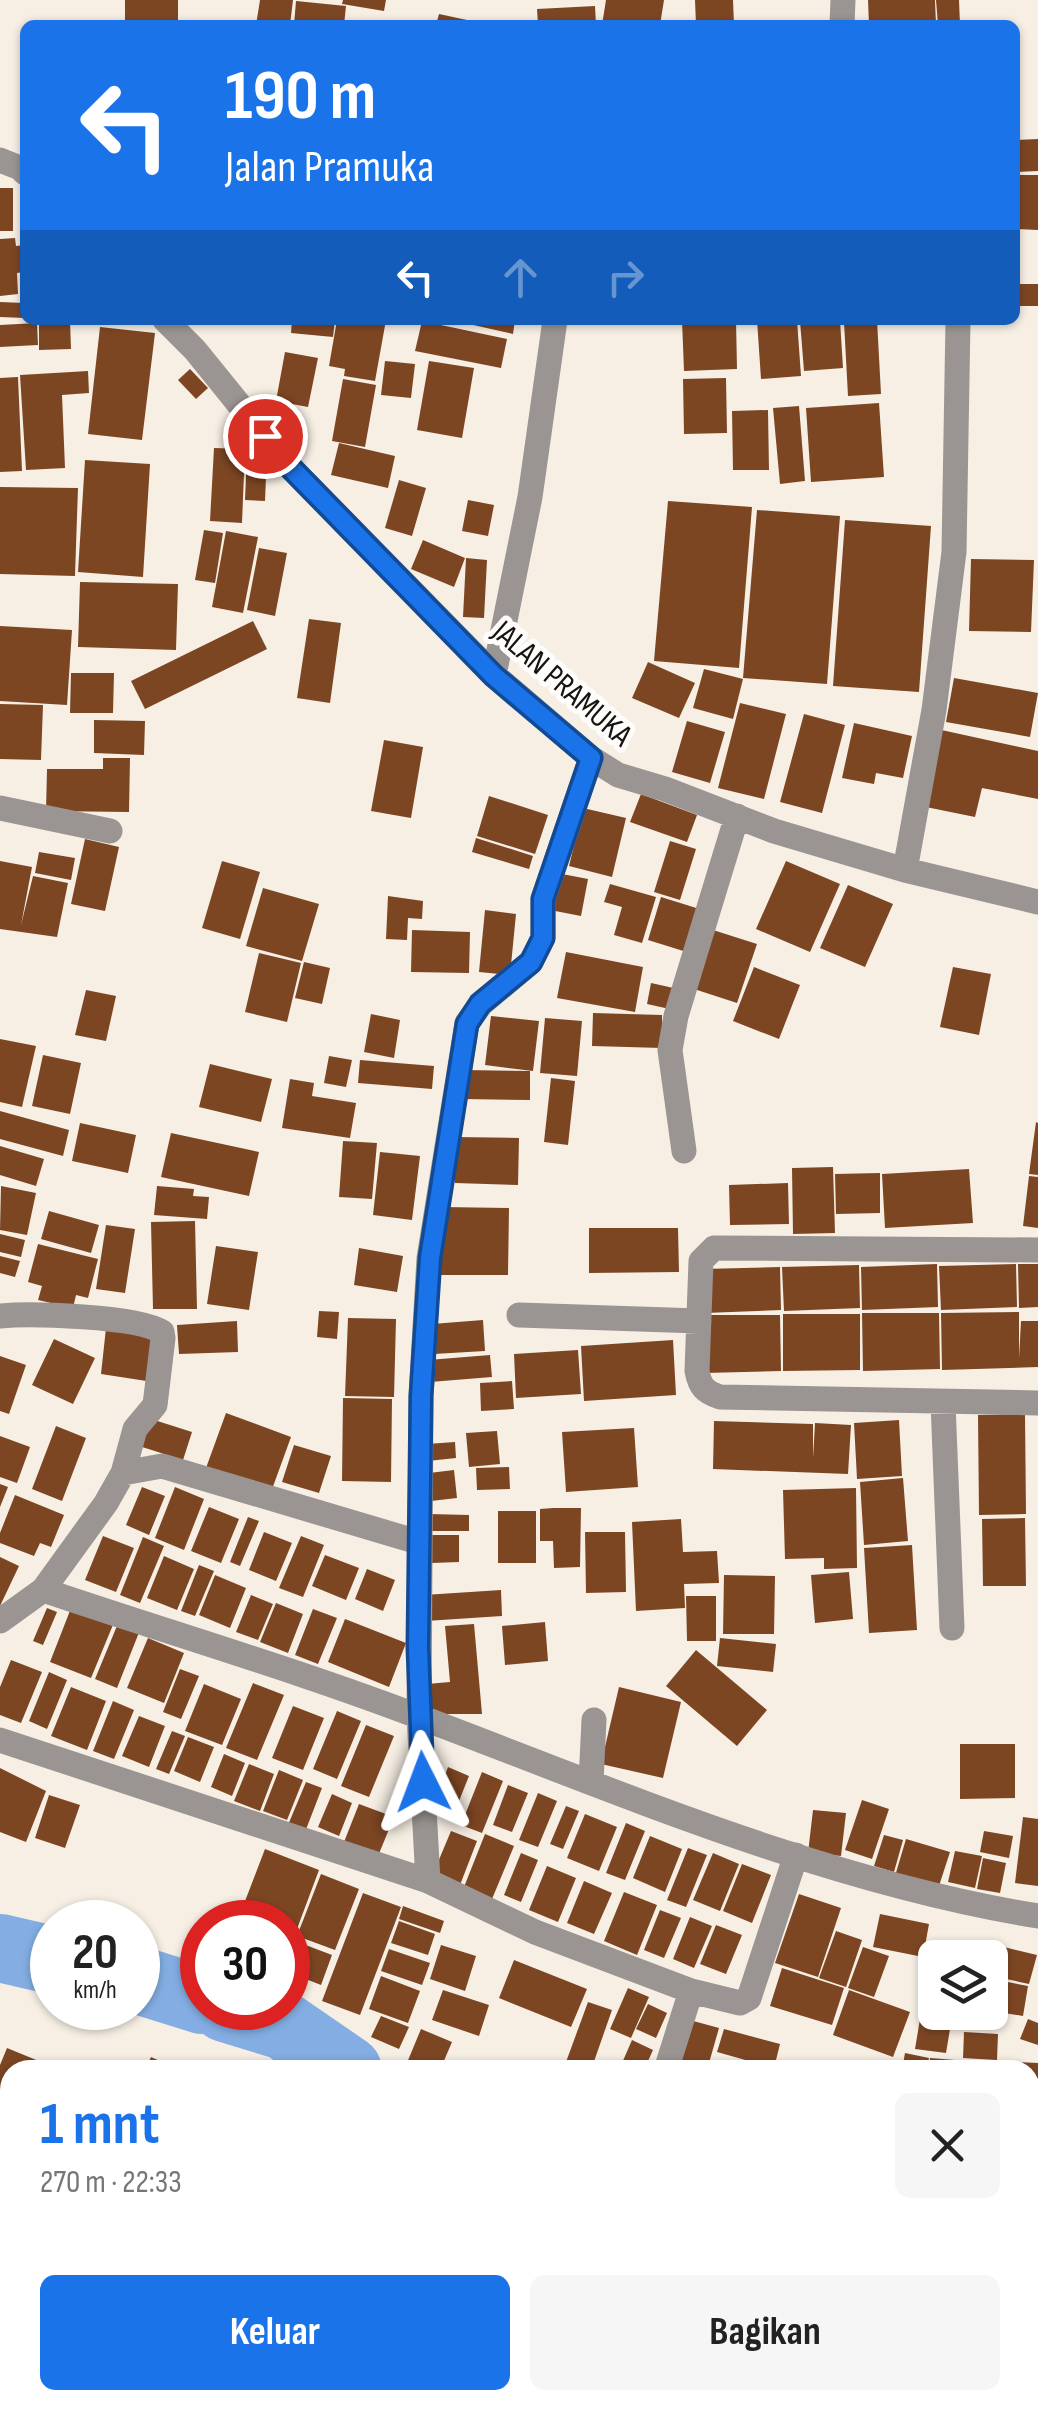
<!DOCTYPE html>
<html lang="id">
<meta charset="utf-8">
<style>
:root{--surface:#fff;--page:#f6f6f6;--text:#222;--muted:#767676;--accent:#1a73e8}
body{margin:0;font-family:"Sofia Sans Condensed",sans-serif;background:var(--page);color:var(--text);height:100vh;display:flex;flex-direction:column;font-size:38px;white-space:nowrap}
*{box-sizing:border-box;margin:0}
p{font-size:32px;color:var(--muted)}
.icon{flex:none;width:55px;height:55px;fill:none;stroke:currentColor;stroke-width:2;stroke-linecap:round;stroke-linejoin:round}
.map{position:relative;flex:1;overflow:hidden}
.side{position:absolute;left:0px;top:2060px;width:1040px;height:350px;display:flex;flex-direction:column;background:var(--surface);border-radius:30px 30px 0 0;box-shadow:0 2px 8px #0004}
.side>*{flex:none}
.hud{position:absolute;left:20px;top:20px;width:1000px;height:305px;border-radius:15px;box-shadow:0 2px 8px #0004;background:#1a73e8;color:#fff;overflow:hidden}
.buttons{position:absolute;left:918px;top:1940px;display:grid;gap:20px}
.buttons a{display:grid;place-items:center;width:90px;height:90px;border-radius:15px;background:var(--surface);box-shadow:0 2px 8px #0004;font-size:50px}
.speed{position:absolute;left:30px;top:1900px;display:flex;gap:20px;font-size:50px;font-weight:700;text-align:center}
.speed>*{display:grid;place-content:center;width:130px;height:130px;border-radius:50%;background:var(--surface);box-shadow:0 2px 8px #0004;line-height:1}
.speed small{font-size:25px;font-weight:400}
.speed .limit{border:15px solid #d22;background:#fff;color:#111}
.pin{position:absolute;display:grid;place-items:center;width:85px;height:85px;color:#fff;margin:-42px;border:5px solid #fff;border-radius:50%;box-shadow:0 2px 10px #0007}
.me{position:absolute;width:110px;margin:-55px;rotate:357deg;stroke-linejoin:round;filter:drop-shadow(0 0 8px #0008)}
.turn{display:flex;align-items:center;gap:35px;height:210px;padding:0 40px;font-size:45px}
.turn .icon{width:130px;height:130px;stroke-width:2.5}
.turn b{display:block;font-size:70px;line-height:85px}
.lanes{display:flex;align-items:center;height:95px;padding:0 40px;background:#0003;justify-content:center;gap:50px;direction:ltr}
.lanes .off{opacity:.35}
.round{display:grid;place-items:center;flex:none;width:105px;height:105px;border-radius:15px;background:var(--page)}
.head{display:flex;align-items:center;justify-content:space-between;height:170px;padding:0 40px}
h1{font-size:60px;font-weight:700;line-height:75px;color:var(--accent)}
.primary-button{display:flex;gap:20px;margin-top:auto;padding:20px 40px}
.primary-button a{flex:1;height:115px;border-radius:15px;background:var(--accent);color:#fff;font-size:40px;font-weight:700;line-height:115px;text-align:center}
.primary-button a+a{background:var(--page);color:var(--text)}
.map>svg:first-child{display:block}
</style>
<div class="map">
<svg width="1038" height="2410" viewBox="0 0 1038 2410">
<rect width="100%" height="100%" fill="#f7efe4"/>
<g fill="none" stroke-linecap="round" stroke-linejoin="round">
<path stroke="#84aee3" stroke-width="68" d="M0,1948L52,1960
M138,1980L202,2000
M225,2008L284,2026L348,2070
M597,2400L604,2410"/>
</g>
<path fill="#7d4623" d="M125,0H178V25H125Z
M260,0H293L290,25H256Z
M343,0H386L384,11L342,4Z
M606,0H664L660,25H602Z
M695,0H733L734,25H696Z
M868,0H935L936,25H869Z
M936,0H959L960,25H938Z
M296,1L346,6L344,25H294Z
M595,6L596,25H538L537,9Z
M439,14L481,23V25H436Z
M1038,139V171L1015,172V140Z
M1015,175H1038V230L1015,229Z
M0,188H13V231H0Z
M15,238L16,246L25,245V272L17,273L18,294L0,296V239Z
M1017,284H1038V306H1017Z
M0,302L25,303V318L0,317Z
M39,320H70L71,349L39,350Z
M292,320H335L333,337L291,333Z
M337,320H386L375,381L344,376L345,369L329,366Z
M451,320H515L513,334Z
M682,320H736L737,369L684,371Z
M757,320H797L801,376L761,379Z
M840,320L843,368L804,371L800,321Z
M877,320L881,394L848,396L844,322Z
M422,321L507,339L501,368L415,351Z
M37,323L38,345L0,347V325Z
M100,327L155,333L142,440L88,434Z
M285,352L318,358L308,407L276,401Z
M385,361L415,364L411,398L381,395Z
M429,361L474,368L462,438L417,430Z
M190,369L208,388L196,399L178,380Z
M88,371L89,393L62,395L65,468L26,470L20,375Z
M18,377L22,471L0,472V378Z
M726,378L727,433L684,434L683,379Z
M343,379L376,385L365,447L332,441Z
M879,403L884,477L811,482L806,408Z
M799,406L805,481L780,484L773,408Z
M768,410L769,470H733L732,411Z
M339,443L395,456L388,488L331,475Z
M214,448L245,449L242,523L210,521Z
M247,452H267L265,501L245,500Z
M85,460L150,464L143,577L78,572Z
M399,480L426,488L412,536L385,528Z
M0,487L78,488L75,576L0,574Z
M468,500L494,505L488,536L462,531Z
M668,501L752,507L739,668L654,661Z
M757,510L840,516L827,684L743,678Z
M845,520L931,526L919,692L833,686Z
M204,530L223,533L215,583L195,580Z
M226,531L258,537L243,613L212,607Z
M423,540L465,558L454,587L411,569Z
M259,548L287,553L275,616L247,610Z
M466,558L487,560L484,618L463,617Z
M971,559L1034,560L1031,632L969,631Z
M80,582L178,584L176,650L78,647Z
M309,619L341,623L330,703L297,698Z
M253,621L267,649L145,709L131,681Z
M0,626L72,630L67,705L0,701Z
M648,662L695,683L679,718L632,698Z
M704,669L743,679L733,719L693,708Z
M71,673H114L113,713H70Z
M954,678L1038,693L1030,737L946,722Z
M740,703L786,714L764,799L718,788Z
M0,704L43,705L41,760L0,759Z
M804,714L845,725L822,813L780,802Z
M94,720L145,721L144,755L94,753Z
M687,721L725,732L710,783L672,772Z
M854,723L912,736L903,778L876,773L874,784L842,778Z
M937,729L1038,751V799L982,788L975,817L921,806Z
M384,740L423,747L411,818L371,811Z
M103,758H130L129,812L46,811L47,769H103Z
M641,794L697,815L687,842L630,822Z
M489,796L548,815L535,854L477,836Z
M583,808L626,818L612,877L569,866Z
M476,838L533,856L529,869L472,852Z
M85,839L119,847L105,911L71,904Z
M670,841L696,849L680,900L654,892Z
M39,852L75,858L71,880L35,873Z
M0,861L32,867L21,925L33,876L68,883L57,937L0,929Z
M222,861L260,872L240,939L202,928Z
M786,861L840,884L810,952L756,929Z
M557,873L588,879L581,916L550,910Z
M610,884L656,897L642,943L614,935L622,907L604,902Z
M848,885L893,904L865,967L820,948Z
M263,888L319,904L302,961L246,946Z
M388,896L423,901L422,919L408,918L407,940L386,939Z
M661,897L706,911L693,954L648,940Z
M485,910L516,914L510,975L479,972Z
M412,930L470,932L469,973L411,972Z
M713,930L757,944L737,1003L694,989Z
M566,952L643,967L635,1012L557,998Z
M259,953L301,963L287,1022L245,1012Z
M304,962L330,968L322,1004L295,998Z
M754,967L800,985L779,1039L733,1021Z
M953,967L991,974L979,1035L940,1027Z
M651,983L678,989L674,1010L647,1004Z
M86,990L116,996L106,1041L75,1035Z
M593,1013L662,1015V1048L592,1046Z
M371,1014L400,1020L394,1058L364,1052Z
M491,1016L539,1021L533,1071L485,1065Z
M545,1018L582,1021L577,1076L540,1073Z
M0,1039L36,1046L22,1107L0,1102Z
M43,1055L81,1063L70,1114L32,1106Z
M329,1056L352,1060L346,1087L324,1083Z
M360,1060L434,1066L432,1089L358,1083Z
M210,1064L272,1079L261,1122L199,1107Z
M463,1070L530,1071V1100L463,1099Z
M551,1078L575,1081L568,1145L544,1142Z
M290,1079L314,1083L312,1096L356,1103L350,1138L282,1128Z
M0,1111L69,1130L63,1156L0,1139Z
M1036,1122L1038,1123V1175L1029,1174Z
M80,1123L136,1135L128,1173L72,1161Z
M171,1133L259,1152L249,1196L161,1177Z
M455,1137L519,1138L518,1185L455,1183Z
M343,1141L377,1143L372,1199L339,1197Z
M0,1146L44,1159L36,1186L0,1175Z
M380,1152L420,1156L412,1220L373,1215Z
M833,1167L835,1233L793,1234L792,1168Z
M969,1169L973,1223L885,1228L882,1174Z
M880,1173V1213L836,1214L835,1174Z
M1029,1176L1038,1177V1228L1023,1226Z
M788,1183L789,1224L730,1225L729,1185Z
M1,1186L36,1193L27,1235L0,1230Z
M157,1186L194,1189L193,1196L209,1197L207,1219L154,1215Z
M442,1207L509,1208L508,1275H441Z
M49,1211L99,1225L91,1253L41,1239Z
M195,1221L197,1309H153L151,1222Z
M106,1225L135,1229L125,1293L96,1289Z
M589,1228H678L679,1272L589,1273Z
M0,1234L25,1240L21,1257L0,1252Z
M38,1244L98,1259L88,1298L76,1295L73,1308L38,1300L42,1286L28,1282Z
M216,1246L258,1252L249,1310L207,1304Z
M359,1248L403,1256L397,1292L354,1285Z
M0,1256L20,1261L15,1277L0,1273Z
M937,1264L938,1307L862,1310L861,1267Z
M1016,1264L1017,1307L941,1310L939,1266Z
M1018,1264H1038V1307L1019,1308Z
M859,1265L860,1308L784,1311L782,1267Z
M780,1267L781,1310L705,1313L703,1269Z
M319,1311L339,1312L337,1339L317,1337Z
M1019,1312V1358L1021,1321H1038V1367L942,1370L941,1313Z
M862,1313H939L940,1369L863,1371Z
M783,1314H860V1370L783,1371Z
M703,1315H780L781,1371L704,1373Z
M348,1318L396,1319L394,1397L345,1396Z
M483,1320L485,1351L434,1354L432,1324Z
M237,1321L238,1352L179,1354L177,1325Z
M106,1328L160,1335L153,1382L101,1374Z
M54,1339L95,1358L73,1404L32,1385Z
M673,1340L676,1395L584,1401L581,1346Z
M578,1350L581,1394L516,1398L514,1354Z
M490,1355L492,1377L430,1382L428,1360Z
M0,1356L26,1365L9,1414L0,1411Z
M512,1381L514,1409L481,1411L480,1383Z
M343,1398L392,1399L391,1482L342,1481Z
M226,1413L291,1437L271,1492L206,1468Z
M1025,1414L1026,1514L979,1515L978,1415Z
M148,1418L192,1432L183,1460L139,1446Z
M899,1420L902,1476L857,1479L854,1423Z
M714,1421L813,1424V1458L815,1423L851,1425L848,1474L713,1469Z
M56,1426L86,1438L62,1501L32,1489Z
M634,1428L638,1487L566,1492L562,1432Z
M497,1431L500,1464L469,1467L466,1433Z
M0,1436L30,1447L17,1483L0,1477Z
M455,1442L456,1458L428,1461L427,1444Z
M294,1445L331,1456L319,1493L282,1482Z
M509,1467L510,1489L477,1490L476,1468Z
M454,1470L457,1498L431,1501L429,1473Z
M903,1478L908,1541L864,1545L860,1482Z
M0,1484L8,1487L0,1507Z
M142,1487L165,1496L149,1535L126,1525Z
M175,1487L204,1499L184,1550L155,1538Z
M856,1488L857,1568L824,1569V1558L785,1559L783,1490Z
M15,1495L64,1515L51,1547L40,1543L34,1556L0,1543V1533Z
M209,1507L239,1519L221,1563L191,1551Z
M553,1508H581L580,1567L554,1568L553,1541H540V1509Z
M498,1511H536V1563H498Z
M429,1514L469,1515V1531H430Z
M248,1517L259,1521L240,1566L230,1562Z
M1025,1518L1026,1586H983L982,1519Z
M681,1519L683,1552L717,1551L719,1583L684,1584L685,1608L636,1611L632,1522Z
M264,1532L292,1543L276,1581L249,1570Z
M585,1532H625L626,1592L586,1593Z
M431,1535H459V1562L432,1563Z
M103,1536L134,1548L116,1592L85,1580Z
M301,1536L324,1545L303,1597L279,1588Z
M143,1537L164,1546L140,1603L120,1595Z
M912,1545L917,1630L869,1633L864,1548Z
M325,1555L359,1568L346,1600L312,1586Z
M164,1556L194,1569L177,1610L147,1598Z
M0,1557L19,1566L0,1606Z
M199,1565L214,1571L195,1616L181,1611Z
M367,1569L395,1580L383,1611L355,1599Z
M849,1572L853,1619L815,1623L811,1575Z
M215,1575L246,1588L230,1628L199,1615Z
M724,1575L775,1576L774,1634H723Z
M501,1590L502,1616L426,1621L424,1595Z
M251,1595L273,1604L258,1640L236,1632Z
M686,1596H716V1641H687Z
M73,1603L115,1620L91,1678L50,1662Z
M276,1603L303,1614L288,1653L260,1642Z
M47,1608L57,1612L43,1645L33,1641Z
M313,1609L337,1618L318,1664L295,1655Z
M345,1619L406,1643L389,1687L328,1662Z
M119,1621L140,1630L117,1688L95,1679Z
M545,1622L548,1661L505,1665L502,1626Z
M474,1624L482,1714H429L427,1684L450,1682L445,1626Z
M148,1638L184,1653L164,1703L127,1688Z
M720,1638L776,1644L773,1672L717,1666Z
M696,1650L767,1710L737,1746L666,1686Z
M11,1660L42,1672L21,1723L0,1715V1687Z
M180,1669L199,1676L181,1719L163,1712Z
M49,1672L67,1680L47,1729L29,1721Z
M253,1683L284,1695L257,1760L226,1748Z
M204,1684L241,1699L222,1745L185,1731Z
M71,1687L106,1701L87,1750L51,1736Z
M619,1687L681,1702L663,1778L601,1764Z
M113,1701L134,1710L114,1759L93,1751Z
M293,1706L324,1718L303,1770L272,1758Z
M337,1711L361,1721L337,1779L313,1769Z
M139,1716L165,1726L149,1767L122,1756Z
M366,1725L394,1736L369,1797L341,1786Z
M172,1731L185,1736L169,1774L156,1769Z
M188,1737L214,1747L200,1782L174,1771Z
M960,1744H1015V1798L960,1799Z
M224,1754L245,1763L232,1796L211,1787Z
M249,1764L274,1774L260,1811L234,1801Z
M448,1767L469,1776L453,1816L433,1807Z
M0,1768L46,1791L26,1842L0,1832Z
M279,1770L303,1780L287,1820L263,1811Z
M482,1772L503,1781L482,1833L461,1825Z
M306,1782L322,1788L305,1832L288,1825Z
M508,1785L528,1793L512,1832L493,1825Z
M538,1793L557,1801L538,1847L519,1840Z
M332,1794L352,1803L339,1836L318,1827Z
M49,1795L80,1805L65,1848L35,1838Z
M862,1800L889,1809L872,1859L845,1850Z
M359,1804L394,1817L378,1856L344,1842Z
M566,1806L579,1811L563,1849L550,1844Z
M813,1810L846,1813L841,1856L808,1853Z
M585,1814L617,1827L599,1871L567,1858Z
M1023,1817L1038,1819V1886L1015,1883Z
M626,1823L645,1831L625,1880L606,1873Z
M451,1831L477,1841L460,1885L433,1874Z
M984,1831L1013,1836L1009,1858L980,1852Z
M485,1834L514,1846L492,1899L464,1887Z
M884,1835L903,1840L894,1872L874,1866Z
M650,1836L682,1849L665,1892L633,1878Z
M906,1839L950,1852L938,1889L895,1876Z
M688,1848L707,1855L686,1907L667,1900Z
M265,1849L319,1870L288,1953V1922H237Z
M955,1851L982,1856L975,1888L948,1882Z
M521,1853L538,1860L521,1902L504,1895Z
M713,1853L739,1864L720,1911L693,1900Z
M983,1858L1006,1863L1000,1893L977,1889Z
M742,1864L771,1875L752,1923L723,1911Z
M547,1866L576,1878L558,1922L529,1910Z
M321,1874L359,1889L335,1950L297,1936Z
M584,1881L612,1893L594,1934L567,1923Z
M624,1892L657,1905L637,1955L604,1941Z
M363,1893L401,1907L360,2015L322,2001Z
M799,1894L841,1908L818,1977L775,1963Z
M403,1906L444,1921L440,1933L399,1919Z
M660,1910L681,1918L664,1958L644,1950Z
M880,1914L929,1924L923,1957L873,1947Z
M690,1917L712,1926L694,1968L673,1959Z
M399,1921L435,1934L428,1955L391,1943Z
M716,1925L742,1935L726,1974L700,1964Z
M836,1931L862,1940L846,1987L819,1978Z
M295,1941L332,1955L321,1985L288,1972Z
M441,1945L476,1956L465,1991L430,1979Z
M863,1947L889,1956L874,1997L848,1988Z
M1004,1947L1037,1955L1029,1984L997,1977Z
M389,1949L430,1963L422,1985L381,1971Z
M514,1960L587,1989L571,2027L499,1998Z
M990,1961L997,1962L992,1992H990Z
M782,1968L844,1988L832,2025L770,2006Z
M381,1976L420,1991L408,2023L369,2009Z
M997,1980L1028,1986L1023,2016L992,2011Z
M628,1988L649,1997L631,2038L610,2029Z
M443,1990L489,2005L479,2036L432,2020Z
M849,1990L910,2012L893,2057L833,2035Z
M588,2002L612,2010L591,2070L566,2062Z
M648,2004L667,2013L656,2038L636,2029Z
M954,2012H989L987,2024L953,2018Z
M381,2016L409,2027L399,2049L371,2037Z
M686,2019L719,2028L707,2070H673Z
M920,2019L951,2023L946,2053L915,2049Z
M1028,2019L1038,2023V2045L1020,2039Z
M421,2029L452,2042L440,2070H404Z
M724,2029L780,2044L774,2068L717,2052Z
M964,2032L998,2034L997,2060L963,2058Z
M632,2040L653,2050L644,2070H619Z
M7,2048L46,2064L43,2070H10V2101L0,2097V2065Z
M905,2053L929,2058L926,2070H902Z
M151,2057L180,2070H145Z
M930,2058L955,2060L954,2070H929Z
M1014,2062L1038,2063V2087L1030,2086V2070H1014Z
M958,2063L1012,2065L1011,2070H958Z
M1032,2146H1038V2182L1030,2181Z
M0,2152L10,2154L8,2185L0,2184Z
M0,2185L8,2187L2,2215H0Z
M1030,2222H1038V2257H1030Z
M1030,2260H1038V2296H1030Z
M8,2313L10,2314V2348L1,2346Z
M1030,2314H1038V2360L1030,2359Z
M0,2354L10,2356V2384L0,2382Z
M1030,2371H1038V2410H1010V2400H1030Z
M0,2388L10,2390V2400H41L39,2410L0,2407Z
M157,2400H193L191,2409Z
M214,2400H229L268,2410H211Z
M330,2400L374,2408V2410H328Z
M633,2400H669L671,2410H634Z
M817,2400H857L855,2410H815Z
M866,2400H903L901,2410H865Z
M943,2400H969L968,2405L943,2403Z
M978,2400H1002L1003,2405L979,2407Z
M53,2402L82,2408L81,2410H52Z"/>
<g fill="none" stroke-linecap="round" stroke-linejoin="round">
<path stroke="#9a9592" stroke-width="25" d="M842,25L843,0
M0,160L20,168L25,173
M165,320L195,350L288,465L494,675L591,758L618,775L665,789L774,831L905,870L1038,902
M494,675L530,497L555,320
M0,808L110,831
M905,870L934,710L954,552L958,320
M684,1151L670,1050L676,1016L737,816
M1038,1250L714,1248L701,1261L697,1371C700,1387 705,1392 720,1397L1038,1403
M519,1315L699,1321
M0,1316C30,1313 138,1316 162,1332L163,1338L155,1405L135,1429L123,1473L106,1503L43,1590L0,1621
M943,1403L952,1628
M123,1473L162,1466L418,1542
M43,1590C170,1633 300,1671 425,1719C623,1794 828,1882 1038,1916
M0,1740L428,1881L535,1932L691,1991L740,2003L749,1998L796,1855
M591,1782L594,1720
M428,1881L419,1716L421,1396L429,1258L467,1023L481,1004L531,962L543,938V899L591,758
M666,2070L691,1991
M0,2113L10,2116
M1030,2189L1038,2190
M0,2290L10,2235
M130,2410L132,2400
M294,2410L296,2400"/>
</g>
<g fill="none" stroke-linecap="round" stroke-linejoin="round">
<g stroke="#114b97" stroke-width="25">
<path id="route" d="M265,436L288,465L494,676L591,758L543,899V938L531,962L480,1004L467,1024L430,1258L421,1396L418,1647L423,1782"/>
</g>
<use href="#route" stroke="#1a73e8" stroke-width="18"/>
</g>
<g text-anchor="middle" dominant-baseline="central" stroke-width="10" stroke-linejoin="round" paint-order="stroke">
<g font-size="32" fill="#16130f" stroke="#fffdfb">
<text transform="translate(562 684) rotate(41)">JALAN PRAMUKA</text>
</g>
</g>
</svg>
<div class="buttons">
<a><svg class="icon" aria-label="layers" viewBox="0 0 24 24"><path d="M12 4l9 5-9 5-9-5zM3 14l9 5 9-5"/></svg></a>
</div>
<div class="speed"><div>20<small>km/h</small></div><div class="limit">30</div></div>
<div class="pin" style="left:265px;top:436px;background:#d93025"><svg class="icon" aria-label="arrive" viewBox="0 0 24 24"><path d="M6 21V4h12l-3 4 3 4H6"/></svg></div>
<svg class="me" style="left:423px;top:1782px" viewBox="-20 -20 40 40"><path d="M0-17L14 15 0 8-14 15z" fill="#1a73e8" stroke="#fff" stroke-width="4"/></svg>
<div class="hud">
<div class="turn"><svg class="icon" aria-label="left" viewBox="0 0 24 24"><path d="M17 20v-9H6M10 6l-5 5 5 5"/></svg><div><b>190 m</b>Jalan Pramuka</div></div>
<div class="lanes"><svg class="icon" aria-label="left" viewBox="0 0 24 24"><path d="M17 20v-9H6M10 6l-5 5 5 5"/></svg><svg class="icon off" aria-label="ahead" viewBox="0 0 24 24"><path d="M12 20V5M6 11l6-6 6 6"/></svg><svg class="icon off" aria-label="right" viewBox="0 0 24 24"><path d="M7 20v-9h11M14 6l5 5-5 5"/></svg></div>
</div>
<section class="side">
<div class="head"><div><h1>1 mnt</h1><p>270 m · 22:33</p></div><a class="round"><svg class="icon" aria-label="close" viewBox="0 0 24 24"><path d="M6 6l12 12M18 6L6 18"/></svg></a></div>
<div class="primary-button"><a>Keluar</a><a>Bagikan</a></div>
</section>
</div>
